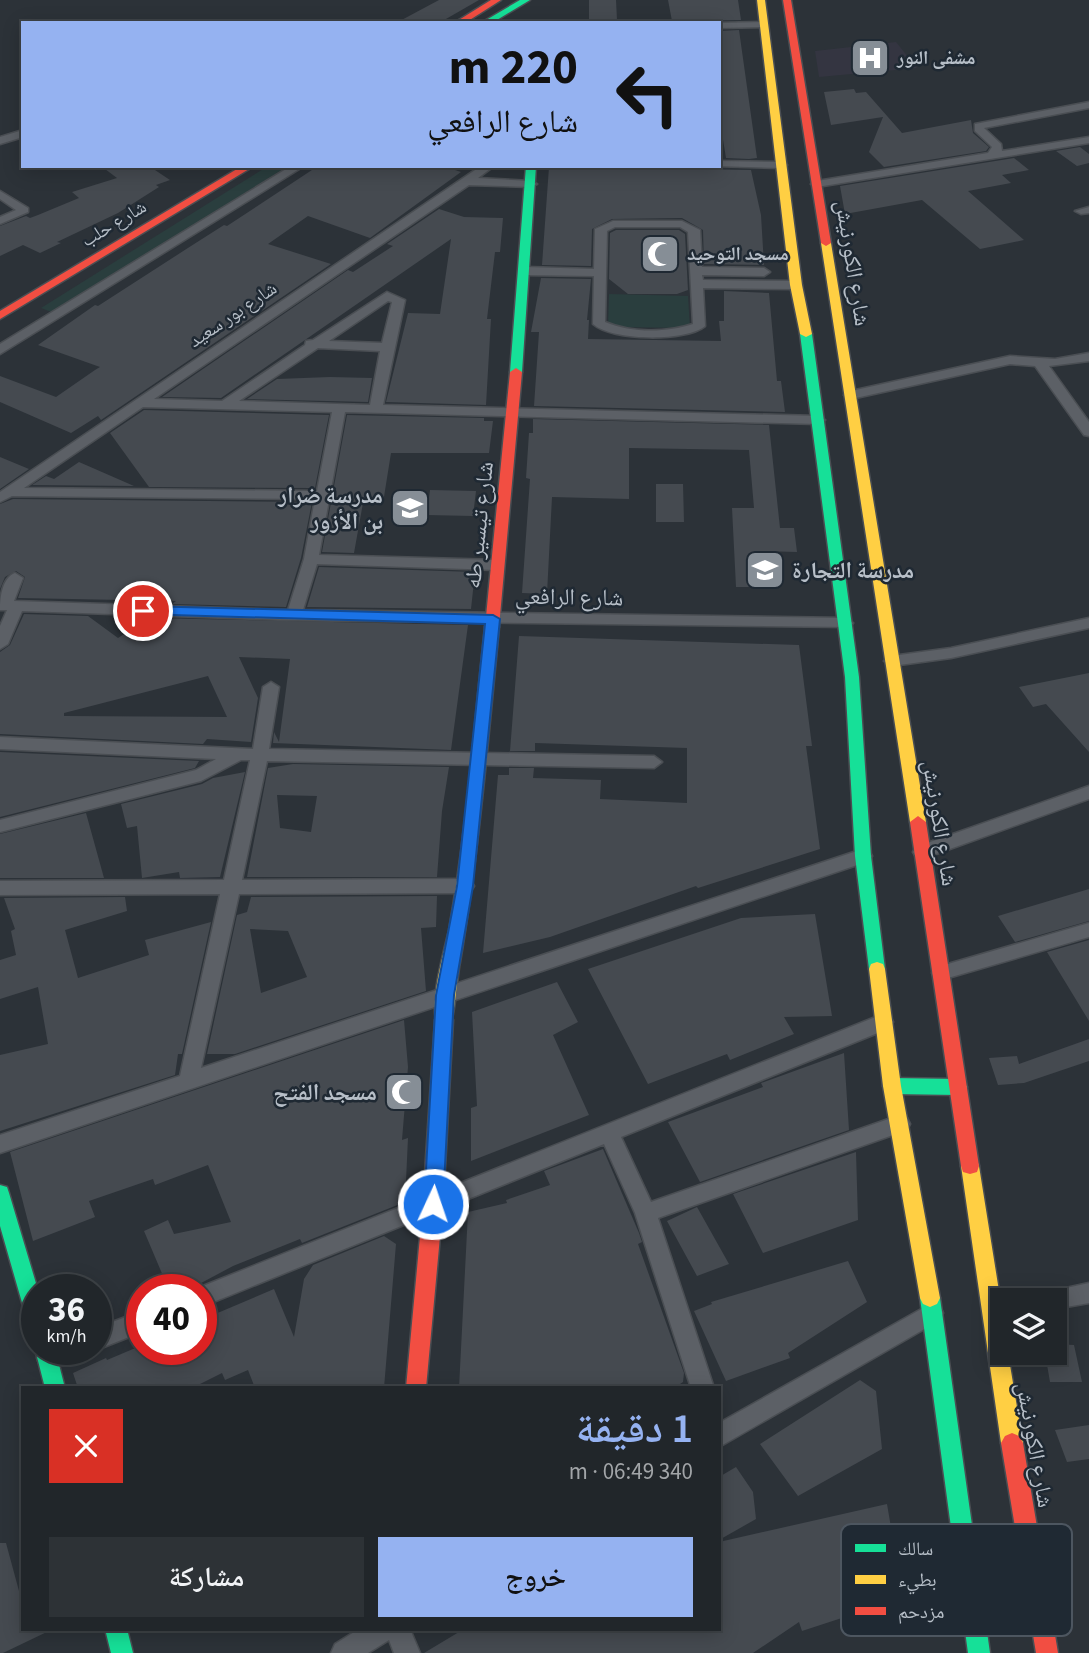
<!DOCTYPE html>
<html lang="ar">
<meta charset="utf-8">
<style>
:root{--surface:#21262a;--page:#2d3236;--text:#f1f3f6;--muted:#a2a5a8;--line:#3e4347;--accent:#95b2f1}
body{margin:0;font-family:"Source Sans 3","Noto Naskh Arabic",sans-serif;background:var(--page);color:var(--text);direction:rtl;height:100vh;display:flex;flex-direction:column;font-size:26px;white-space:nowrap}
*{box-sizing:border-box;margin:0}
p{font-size:23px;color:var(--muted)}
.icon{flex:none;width:38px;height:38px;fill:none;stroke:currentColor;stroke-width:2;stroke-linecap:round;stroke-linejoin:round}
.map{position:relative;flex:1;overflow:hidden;direction:ltr}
.sheet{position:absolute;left:21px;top:1386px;width:700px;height:245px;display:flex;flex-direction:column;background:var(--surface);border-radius:0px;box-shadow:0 4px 18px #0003,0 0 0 2px var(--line);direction:rtl}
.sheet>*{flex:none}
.banner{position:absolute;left:21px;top:21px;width:700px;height:147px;border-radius:0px;box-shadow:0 4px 18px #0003,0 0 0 2px var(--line);direction:rtl;background:#95b2f1;color:#111;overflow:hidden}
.buttons{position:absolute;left:990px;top:1288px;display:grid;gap:14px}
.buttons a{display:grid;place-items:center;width:77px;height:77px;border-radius:0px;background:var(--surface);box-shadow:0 4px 18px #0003,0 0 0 2px var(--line);font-size:35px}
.speed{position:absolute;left:21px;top:1274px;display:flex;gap:14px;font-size:35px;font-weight:700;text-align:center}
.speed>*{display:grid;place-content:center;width:91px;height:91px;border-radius:50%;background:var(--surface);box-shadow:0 4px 18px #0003,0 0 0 2px var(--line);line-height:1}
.speed small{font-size:18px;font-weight:400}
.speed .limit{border:10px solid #d22;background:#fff;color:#111}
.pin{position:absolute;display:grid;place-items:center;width:60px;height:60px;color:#fff;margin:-30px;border:4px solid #fff;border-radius:50%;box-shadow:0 2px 7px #0007}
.me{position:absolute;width:77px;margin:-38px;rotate:3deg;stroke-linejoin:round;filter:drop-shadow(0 0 5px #0008)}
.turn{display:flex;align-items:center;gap:24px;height:147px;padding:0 28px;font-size:32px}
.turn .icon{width:91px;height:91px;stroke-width:2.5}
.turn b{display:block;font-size:49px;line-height:60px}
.round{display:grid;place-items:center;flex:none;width:74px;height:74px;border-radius:0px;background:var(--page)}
.headline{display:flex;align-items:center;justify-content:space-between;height:119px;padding:0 28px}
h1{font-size:42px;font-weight:600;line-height:52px;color:var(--accent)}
.cta{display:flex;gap:14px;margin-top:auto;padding:14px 28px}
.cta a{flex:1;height:80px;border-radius:0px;background:var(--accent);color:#111;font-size:28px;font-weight:600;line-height:80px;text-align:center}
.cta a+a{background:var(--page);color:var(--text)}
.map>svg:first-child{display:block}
</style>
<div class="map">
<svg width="1089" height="1653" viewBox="0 0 1089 1653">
<rect width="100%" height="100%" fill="#2c3238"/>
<path fill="#343541" d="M896,42L917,68L819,77L815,51Z"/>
<path fill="#2a3e3e" d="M268,166H288L54,313L41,308Z
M609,294L688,296L690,328L608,327Z"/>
<path fill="#454a50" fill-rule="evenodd" d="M439,0H479L439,23H396Z
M589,0H616L617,20H589Z
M668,0H738L741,20L672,21Z
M739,30L757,158L749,159L726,158L719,115V31Z
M854,89L856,93L866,92L902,133L971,120L973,133L989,147L986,151L884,167L869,152L883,117L831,125L824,92Z
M1080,147L1089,154V163L1077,166L1056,151Z
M1014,158L1029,170L1002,175L1011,183L968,191L1024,240L980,249L922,200L845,214L840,186Z
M101,166H149L170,180L156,185L159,187L118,213L57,242L61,243L40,253L23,245L0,256V226L26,216L30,218L38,215L79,198L72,192L117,178Z
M318,166H443L461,172L370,238L308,216L268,244L331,264L101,420L98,416L71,433L0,402V376L56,397L95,370L100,367L38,345L95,305L98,306L191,246L224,225L227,226Z
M549,167L751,170L761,215L764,265L704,264L703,230L682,218L612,219L592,229L591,266L542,265Z
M439,209L464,217L503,218L500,252H495L487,319H491L486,405L386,402L408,313L440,314L451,239L221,398L162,397L348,270L353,272L393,246L387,244Z
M616,230H679L685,234L688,290L677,294H628L609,279L610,233Z
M541,278L591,279L587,320H589L588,339L721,341L719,321H724V291L769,293L777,381H781L785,412L534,406L539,332H531Z
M330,377L372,378L368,402L247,399L277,379Z
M144,410L329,415L315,488L149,487L110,433Z
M347,415L484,418V421H493L489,453H391L383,503H363L354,553L322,552Z
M533,419L769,425L780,528H794L797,552L758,551L760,587H736L732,508H754L749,450L629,448V499L552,497L547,594L522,593L530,479L526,478L529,433H533Z
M0,457L29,469L0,489Z
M79,462L134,486L32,485L46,476L54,479Z
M656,484H683L684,522H656Z
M430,490L476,491L473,516L427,515Z
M13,499L312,502L301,558L286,607L172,604L176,601L18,598L25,577L16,571L5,577L0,589V504Z
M319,567L475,572L471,609L307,607Z
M24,614L88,616L118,638L149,618L468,625L451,750L273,743L274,732L279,742L290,659L239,657L258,698L251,742L207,739L203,744L0,734V652L10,645ZM208,676L227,717L64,716V713Z
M519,636L799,645L812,746H806L820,849L698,888L696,886L550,937L483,953L498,775H509V768H534L533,778L601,780L600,799L687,803V748L535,743V751H510Z
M1089,673V752L1046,704L1033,707L1019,687Z
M0,752L199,761L195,768L0,817Z
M293,764L449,767L442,811L437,877H247L268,768ZM277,795L317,796L311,832L280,828Z
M245,772L220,877L180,878L179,872L142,878L137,826L127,828L121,804L202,784L213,778Z
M86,813L104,878H0V834Z
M1089,889V921L1015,942L998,916Z
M437,896L436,927L421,928L426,991L235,1054H207L237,915L247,912L251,897ZM250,929L288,931L307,977L261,993Z
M125,897L127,911L65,930L78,978L149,955L145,940L211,922L182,1054H178L175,1075L0,1131V1055L48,1044L38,987L0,999V960L16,955L11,931L15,929L4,898Z
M815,914L832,1016L784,1017L794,1034L730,1060L727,1054L648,1084L588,969L741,918Z
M1089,940V1021L1047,952Z
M557,982L578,1022L553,1035L589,1115L471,1161V1108L477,1106L472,1012Z
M404,1020L408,1067L402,1140L408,1138L405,1202L302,1243L300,1239L233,1266L188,1290H169L144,1231L168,1220L174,1234L231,1222L208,1165L155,1185L153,1179L89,1201L95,1217L33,1241L10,1152Z
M1089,1039V1061L1024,1083L998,1085L989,1058L1017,1056L1019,1064Z
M844,1053L849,1130L700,1182L668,1122L763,1087L761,1083Z
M603,1149L639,1233L642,1242L638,1244L684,1373L683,1382L674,1388H459L468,1212L507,1203L506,1200L550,1185L544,1171Z
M856,1152L858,1220L763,1253L733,1194Z
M697,1207L729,1264L697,1276L667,1221Z
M384,1236L396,1244L384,1388H255L248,1370L225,1380L222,1373L192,1388H78L73,1373L106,1358L107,1360L133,1349H201V1320L274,1289L294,1337L304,1279L313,1265Z
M848,1261L867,1302L788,1353L790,1358L726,1381L694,1311L712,1304L711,1302Z
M1055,1344L1074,1345L1082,1382H1050L1045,1353H1055Z
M860,1380L876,1391L882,1449L798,1496L760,1444Z
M1089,1425V1459L1067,1462L1055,1430Z
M736,1467L753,1492L756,1519L719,1540V1477Z
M887,1504L903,1598L802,1631L799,1622L753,1653H424L464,1629H719V1542Z
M0,1543H6L19,1591L23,1590V1629H53L3,1653H0Z"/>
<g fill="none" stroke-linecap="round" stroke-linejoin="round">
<g stroke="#4a4e53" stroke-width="3">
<path id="street" d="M764,22L767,23V27L719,28V23H716Z
M1089,102V108L984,128L1001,144L1002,151L1089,137V143L817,187L811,184L817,181L988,153L992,147L975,131V124Z
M23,130V137L0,144V137Z
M719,161L781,162L787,165L781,168L715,166H719Z
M291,166H304L0,354V344Z
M481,166H494L478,178L531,181L537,184L531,187L469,185L154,399L222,401L305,345L306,341L313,340L387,292L405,300L383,405L818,416L825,420L818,424L345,412L319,555L497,560L504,565L497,570L317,564L303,610L845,618L853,623L850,627L294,620L22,611L8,644L0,649V626L7,610H0C0,598 2,578 15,573L23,578L14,601L288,610L304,559L315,499L12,496L0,502V492ZM388,301L392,302L382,343L329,341ZM318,348L380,351L370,405L239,401ZM143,407L332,412L317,491L24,488Z
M0,191L28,208V212L0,224V217L16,210L0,199Z
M1089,207V213L1081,214L1075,211Z
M613,221H682L700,230L702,267L764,268L770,272L764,276L702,275L703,280L796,281L802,285L796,289L703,288L705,326C686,342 612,341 593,324L594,276L525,275L519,271L525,267L594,269L595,229ZM615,227H680L688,232L693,324C666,333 631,333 605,322L607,231Z
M1089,353V361L1049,366L1089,422V436L1084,435L1035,366L1010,364L851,399L844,395L851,391L1010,356L1055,359Z
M1089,618V628L951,658L892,666L884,661L892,656L951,648Z
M271,682L279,687L269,749L654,756L662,762L654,768L267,761L242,880L465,879L471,881L474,886L471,891L465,893L239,894L201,1068L857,851H869L872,856L869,861L0,1153V1135L180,1076L220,894L0,895V881L224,880L250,760H241L201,781L0,832V820L196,770L216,759L0,749V737L253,749L263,687Z
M1089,786V799L922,859L916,857L913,852L916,847Z
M1089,923V937L941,980L934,978L932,973L934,968L941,966Z
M883,1014L890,1016L893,1022L890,1028L621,1137L651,1202L900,1115L907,1118L910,1124L907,1130L658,1218L714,1388H691L635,1213L604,1144L201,1307V1290H193Z
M1089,1283V1303L1055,1309V1300H1040L1043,1293Z
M932,1303L940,1306L943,1313L940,1320L719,1447V1423Z
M142,1311V1332L96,1350L95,1349L96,1328Z
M43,1349H82L79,1357L48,1369L40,1366L37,1358Z
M359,1629H410L420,1653H394L389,1640L368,1653H331L335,1644Z"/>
</g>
<g stroke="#4a4e53" stroke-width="3">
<path id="fast" d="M520,0H530L492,23H481Z
M526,166H536L522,372L516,376L510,372Z
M806,331L812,334L859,677L871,856L885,969L883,974H871L869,969L855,856L845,677L800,334Z
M892,1078L958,1079L964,1082L967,1087L964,1092L958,1095L892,1094L886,1091L883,1086L886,1081Z
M0,1185L7,1187L9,1193L38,1290L37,1329L30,1327L27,1320L0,1226Z
M930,1289L937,1292L940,1298L990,1653H968L920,1298L923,1292Z
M37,1345V1349H55L65,1388H45L35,1349Z
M105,1629H127L133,1653H111Z"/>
</g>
<g stroke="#4a4e53" stroke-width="3">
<path id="slow" d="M757,0H765L802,285L812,334L806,337L800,334L790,285Z
M826,240L831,243L926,822L918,828L910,822L821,243Z
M492,622L499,627C488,739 479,851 460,962C457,975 455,1016 450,1025L444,1027L438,1025C428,1006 444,952 449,930C467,830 474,728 485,627Z
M877,962L883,964L885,969L901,1086L940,1298L937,1304L930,1307L923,1304L920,1298L883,1086L869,969L871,964Z
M970,1158L977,1160L979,1166L1003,1316V1353H1008L1023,1443L1019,1450L1012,1453L1005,1450L1001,1443L961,1166L963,1160Z"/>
</g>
<g stroke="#4a4e53" stroke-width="3">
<path id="jam" d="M491,0H501L465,23H454Z
M783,0H791L831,243L826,246L821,243Z
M242,166H254L0,319V311Z
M516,368L522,372L499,627L492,632L485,627L510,372Z
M918,816L926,822L979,1166L977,1172L970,1174L963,1172L961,1166L910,822Z
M444,1013L450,1015L453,1020L443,1204L426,1388H406L423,1204L435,1020L438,1015Z
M1012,1433L1019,1436L1023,1443L1058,1653H1036L1001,1443L1005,1436Z"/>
</g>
<use href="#street" fill="#5c6066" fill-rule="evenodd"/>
<use href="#fast" fill="#16e098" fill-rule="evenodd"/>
<use href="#slow" fill="#ffcf43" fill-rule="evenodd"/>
<use href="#jam" fill="#f24e42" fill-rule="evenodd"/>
</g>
<path fill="#1a73e8" stroke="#114b97" stroke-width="2" d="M143,606L493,615L500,619L473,886L454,995L443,1204L440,1210L433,1212L426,1210L424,1204L436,995L457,886L485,624L138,614L136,611Z"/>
<defs>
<g id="hospital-square" transform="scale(2.0125)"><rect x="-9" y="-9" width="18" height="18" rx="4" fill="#868e96" stroke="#1f2933"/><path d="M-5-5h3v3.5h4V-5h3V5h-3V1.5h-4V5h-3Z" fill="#fff"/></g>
<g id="mosque-square" transform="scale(2.0125)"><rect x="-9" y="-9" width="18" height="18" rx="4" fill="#868e96" stroke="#1f2933"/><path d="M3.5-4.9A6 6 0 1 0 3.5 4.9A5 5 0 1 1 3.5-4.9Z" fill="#fff"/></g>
<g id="school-square" transform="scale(2.0125)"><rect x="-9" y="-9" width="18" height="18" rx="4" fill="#868e96" stroke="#1f2933"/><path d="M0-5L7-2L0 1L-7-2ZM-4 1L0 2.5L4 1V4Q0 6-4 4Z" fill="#fff"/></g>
</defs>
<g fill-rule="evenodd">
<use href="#hospital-square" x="870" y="58"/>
<use href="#mosque-square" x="660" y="254"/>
<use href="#school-square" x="410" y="508"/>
<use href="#school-square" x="765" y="570"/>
<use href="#mosque-square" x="404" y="1092"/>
</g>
<g text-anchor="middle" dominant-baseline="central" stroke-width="5" stroke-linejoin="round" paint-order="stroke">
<g font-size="19" font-weight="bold" fill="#b7bfc8" stroke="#1f2933" text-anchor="start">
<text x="897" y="58">مشفى النور</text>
<text x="687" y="254">مسجد التوحيد</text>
</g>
<g font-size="19" fill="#b7bfc8" stroke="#1f2933">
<text transform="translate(114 224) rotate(-31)">شارع حلب</text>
<text transform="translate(233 315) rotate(-34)">شارع بور سعيد</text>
</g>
<g font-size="23" fill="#b7bfc8" stroke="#1f2933">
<text transform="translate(853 263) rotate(81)">شارع الكورنيش</text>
<text transform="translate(479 525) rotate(-84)">شارع تيسير طه</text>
<text transform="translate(569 597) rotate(1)">شارع الرافعي</text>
<text transform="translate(940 823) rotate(81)">شارع الكورنيش</text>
<text transform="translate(1035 1445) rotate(80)">شارع الكورنيش</text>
</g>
<g font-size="23" font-weight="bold" fill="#b7bfc8" stroke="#1f2933" text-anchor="end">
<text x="383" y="495">مدرسة ضرار<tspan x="383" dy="26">بن الأزور</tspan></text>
<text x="792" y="570" text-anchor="start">مدرسة التجارة</text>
<text x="377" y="1092">مسجد الفتح</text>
</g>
</g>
<rect x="841" y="1524" width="231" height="112" rx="10" fill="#1f2933" stroke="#4d5660" stroke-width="2"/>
<rect x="855" y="1544" width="31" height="8" fill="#16e098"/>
<rect x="855" y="1575" width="31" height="9" fill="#ffcf43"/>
<rect x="855" y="1607" width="31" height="8" fill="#f24e42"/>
<g font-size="19" fill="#b7bfc8">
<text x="898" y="1555">سالك</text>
<text x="898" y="1586">بطيء</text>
<text x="898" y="1618">مزدحم</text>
</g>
</svg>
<div class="buttons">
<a><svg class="icon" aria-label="layers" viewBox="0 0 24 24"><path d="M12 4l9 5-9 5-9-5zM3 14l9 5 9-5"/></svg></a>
</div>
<div class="speed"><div>36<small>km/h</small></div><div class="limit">40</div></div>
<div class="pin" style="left:143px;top:611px;background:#d93025"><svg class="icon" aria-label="arrive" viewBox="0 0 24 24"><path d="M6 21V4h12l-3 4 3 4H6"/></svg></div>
<svg class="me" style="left:433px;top:1204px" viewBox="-20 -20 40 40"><circle r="17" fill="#1a73e8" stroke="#fff" stroke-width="3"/><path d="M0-11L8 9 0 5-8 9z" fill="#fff"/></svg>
<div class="banner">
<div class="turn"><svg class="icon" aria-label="left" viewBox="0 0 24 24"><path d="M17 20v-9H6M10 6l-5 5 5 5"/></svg><div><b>220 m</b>شارع الرافعي</div></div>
</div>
<section class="sheet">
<div class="headline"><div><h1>1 دقيقة</h1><p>340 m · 06:49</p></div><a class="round" style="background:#d93025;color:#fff"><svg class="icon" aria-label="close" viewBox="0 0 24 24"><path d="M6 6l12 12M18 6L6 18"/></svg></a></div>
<div class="cta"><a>خروج</a><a>مشاركة</a></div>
</section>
</div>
